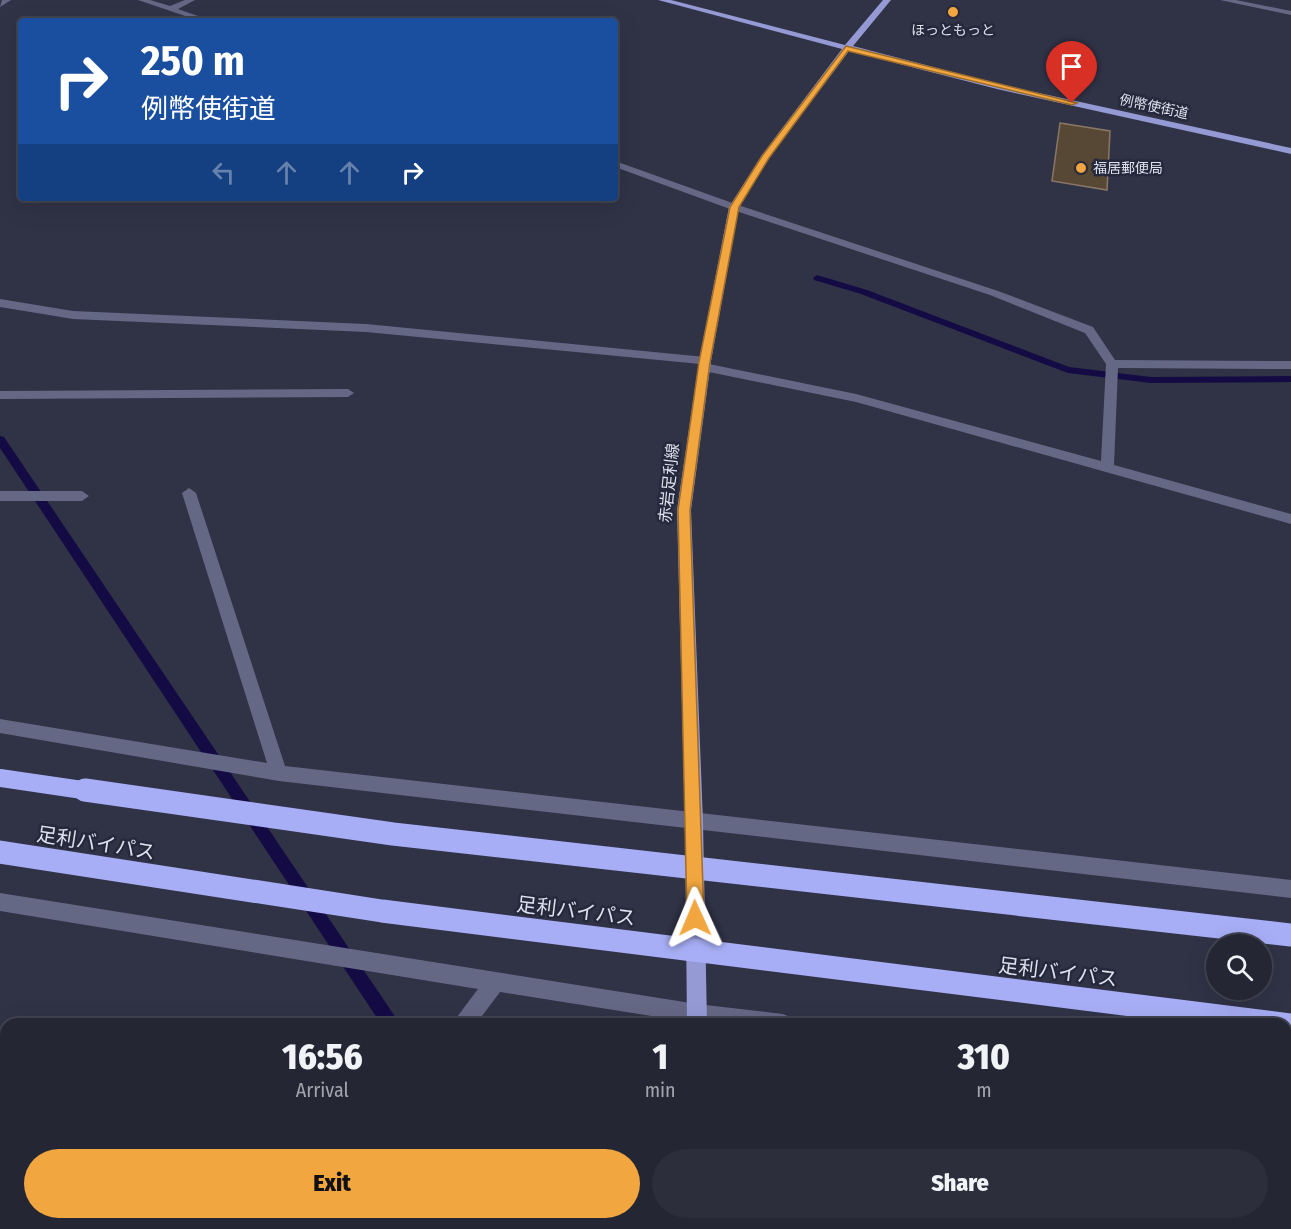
<!DOCTYPE html>
<meta charset="utf-8">
<style>
:root{--surface:#242634;--page:#2c2e3c;--text:#f1f3f6;--muted:#a3a5ac;--line:#41434f;--accent:#f1a640}
body{margin:0;font-family:"Fira Sans Condensed","Noto Sans JP",sans-serif;background:var(--page);color:var(--text);height:100vh;display:flex;flex-direction:column;font-size:22px;white-space:nowrap}
*{box-sizing:border-box;margin:0}
p{font-size:20px;color:var(--muted)}
.icon{flex:none;width:33px;height:33px;fill:none;stroke:currentColor;stroke-width:2;stroke-linecap:round;stroke-linejoin:round}
.map{position:relative;flex:1;overflow:hidden}
.sheet{position:absolute;left:0px;top:1018px;width:1292px;height:212px;display:flex;flex-direction:column;background:var(--surface);border-radius:18px 18px 0 0;box-shadow:0 6px 24px #0002,0 0 0 2px var(--line)}
.sheet>*{flex:none}
.banner{position:absolute;left:18px;top:18px;width:600px;height:183px;border-radius:6px;box-shadow:0 6px 24px #0002,0 0 0 2px var(--line);background:#1a4fa0;color:#fff;overflow:hidden}
.fabs{position:absolute;left:1206px;top:934px;display:grid;gap:12px}
.fabs a{display:grid;place-items:center;width:66px;height:66px;border-radius:50%;background:var(--surface);box-shadow:0 6px 24px #0002,0 0 0 2px var(--line);font-size:30px}
.pin{position:absolute;display:grid;place-items:center;width:51px;height:51px;color:#fff;margin:-62px -26px;border-radius:50% 50% 50% 0;rotate:-45deg;box-shadow:0 0 6px #0007}
.pin .icon{rotate:45deg}
.me{position:absolute;width:66px;margin:-33px;rotate:359deg;stroke-linejoin:round;filter:drop-shadow(0 0 4px #0008)}
.turn{display:flex;align-items:center;gap:21px;height:126px;padding:0 24px;font-size:27px}
.turn .icon{width:78px;height:78px;stroke-width:2.5}
.turn b{display:block;font-size:42px;line-height:51px}
.lanes{display:flex;align-items:center;height:57px;padding:0 24px;background:#0003;justify-content:center;gap:30px;direction:ltr}
.lanes .off{opacity:.35}
.eta{display:flex;justify-content:space-evenly;align-items:center;height:102px;text-align:center}
.eta b{font-size:36px;font-weight:800;line-height:42px}
.action{display:flex;gap:12px;margin-top:auto;padding:12px 24px}
.action a{flex:1;height:69px;border-radius:36px;background:var(--accent);color:#111;font-size:24px;font-weight:800;line-height:69px;text-align:center}
.action a+a{background:var(--page);color:var(--text)}
.map>svg:first-child{display:block}
</style>
<div class="map">
<svg width="1291" height="1229" viewBox="0 0 1291 1229">
<rect width="100%" height="100%" fill="#303246"/>
<g fill="none" stroke-linecap="round" stroke-linejoin="round">
<path fill="#140b45" fill-rule="evenodd" d="M817,275L867,290L1069,367L1151,377L1291,376V382L1151,383L1068,373L861,294L814,280L813,278Z
M0,436L4,437L396,1018L398,1024H381L0,448Z
M513,1224H533L535,1229H515Z"/>
</g>
<path fill="#574735" stroke="#8a7865" stroke-width="1.5" d="M1060,123L1110,131L1107,190L1052,181Z"/>
<g fill="none" stroke-linecap="round" stroke-linejoin="round">
<path fill="#656885" fill-rule="evenodd" d="M2,0H11L0,7Z
M138,0H150L170,6L185,0H195L178,9L212,21H200Z
M1220,0H1236L1291,11V15Z
M615,161L738,205L998,291L1093,327L1115,360L1291,361V369L1118,368L1114,465L1291,514V524L856,402L704,371L700,370V364L366,332L73,319L0,307V299L73,311L366,324L705,357L711,361L709,364L856,394L1101,461L1106,364L1085,333L990,295L730,209L615,167Z
M348,389L354,393L348,397L0,399V391Z
M189,488L196,493L285,766L1291,880V898L279,781L0,733V719L267,763L182,493Z
M0,491H82L89,496L82,501H0Z
M0,893L697,1004L783,1014L790,1017L793,1024H702L500,992L476,1024H454L457,1017L478,989L0,911Z
M1286,1078L1291,1079V1099L1286,1098Z
M202,1224H232L230,1229H200Z"/>
<path fill="#959ad5" fill-rule="evenodd" d="M658,0H671L845,45L883,0H891L853,46L998,84L1291,148V154L997,89L849,51L769,158L739,207L711,361L691,510L703,822L707,1024H687L685,822L677,510L699,361L729,207L762,155L842,49Z
M690,1224H712V1229H690Z"/>
<path stroke="#a8aef5" stroke-width="18" d="M0,778L96,792"/>
<path stroke="#a8aef5" stroke-width="23" d="M85,790L393,834L1291,935
M0,852L382,911L1291,1025"/>
</g>
<path fill="#f1a640" stroke="#9d6c2a" stroke-width="1.5" d="M846,46L1077,103L1072,105L848,51L769,158L739,207L710,362L690,510L704,918L701,924L695,926L689,924L687,918L678,510L699,362L730,207L762,156Z"/>
<g fill="#f1a640" stroke="#26283b" stroke-width="2">
<circle cx="953" cy="12" r="6"/>
<circle cx="1081" cy="168" r="6"/>
</g>
<g text-anchor="middle" dominant-baseline="central" stroke-width="5" stroke-linejoin="round" paint-order="stroke">
<g font-size="14" fill="#dfe1ee" stroke="#26283b">
<text x="953" y="30">ほっともっと</text>
<text x="1093" y="168" text-anchor="start">福居郵便局</text>
</g>
<g font-size="14" fill="#dfe1ee" stroke="#26283b">
<text transform="translate(1154 107) rotate(12)">例幣使街道</text>
</g>
<g font-size="16" fill="#dfe1ee" stroke="#26283b">
<text transform="translate(669 483) rotate(-84)">赤岩足利線</text>
</g>
<g font-size="20" fill="#dfe1ee" stroke="#26283b">
<text transform="translate(96 843) rotate(9)">足利バイパス</text>
<text transform="translate(576 911) rotate(7)">足利バイパス</text>
<text transform="translate(1058 972) rotate(7)">足利バイパス</text>
</g>
</g>
</svg>
<div class="fabs">
<a><svg class="icon" aria-label="search" viewBox="0 0 24 24"><circle cx="10" cy="10" r="6"/><path d="M15 15l6 6"/></svg></a>
</div>
<div class="pin" style="left:1072px;top:103px;background:#d93025"><svg class="icon" aria-label="arrive" viewBox="0 0 24 24"><path d="M6 21V4h12l-3 4 3 4H6"/></svg></div>
<svg class="me" style="left:695px;top:918px" viewBox="-20 -20 40 40"><path d="M0-17L14 15 0 8-14 15z" fill="#f1a640" stroke="#fff" stroke-width="4"/></svg>
<div class="banner">
<div class="turn"><svg class="icon" aria-label="right" viewBox="0 0 24 24"><path d="M7 20v-9h11M14 6l5 5-5 5"/></svg><div><b>250 m</b>例幣使街道</div></div>
<div class="lanes"><svg class="icon off" aria-label="left" viewBox="0 0 24 24"><path d="M17 20v-9H6M10 6l-5 5 5 5"/></svg><svg class="icon off" aria-label="ahead" viewBox="0 0 24 24"><path d="M12 20V5M6 11l6-6 6 6"/></svg><svg class="icon off" aria-label="ahead" viewBox="0 0 24 24"><path d="M12 20V5M6 11l6-6 6 6"/></svg><svg class="icon" aria-label="right" viewBox="0 0 24 24"><path d="M7 20v-9h11M14 6l5 5-5 5"/></svg></div>
</div>
<section class="sheet">
<div class="eta">
<div><b>16:56</b><p>Arrival</p></div>
<div><b>1</b><p>min</p></div>
<div><b>310</b><p>m</p></div>
</div>
<div class="action"><a>Exit</a><a>Share</a></div>
</section>
</div>
